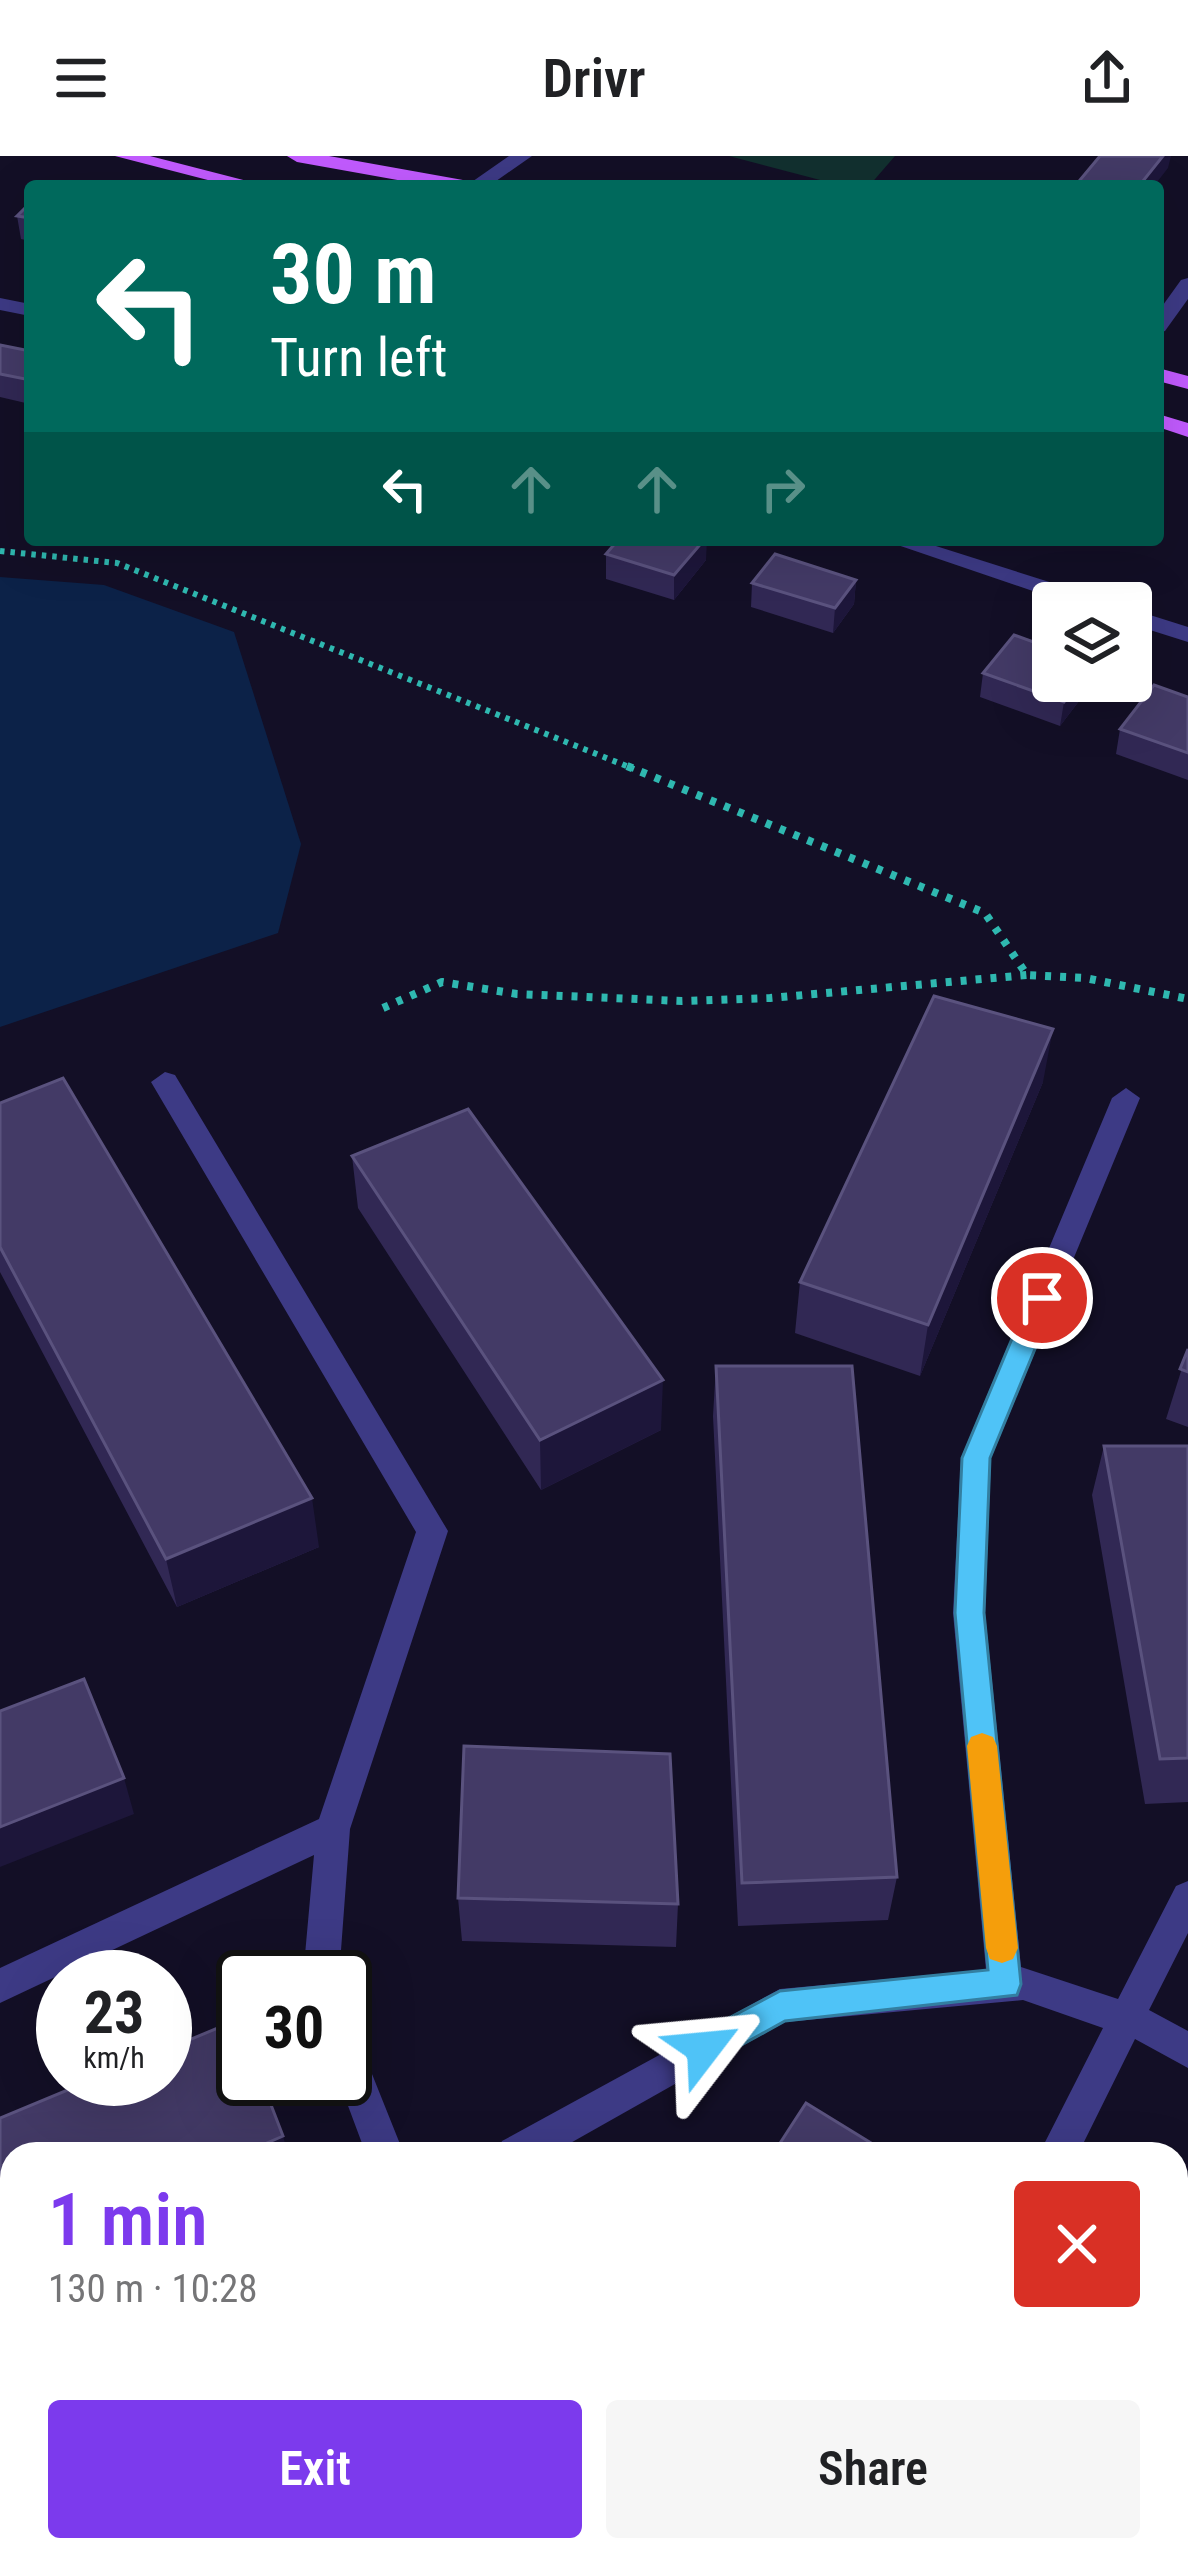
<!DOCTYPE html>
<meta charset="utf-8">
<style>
:root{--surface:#fff;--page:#f6f6f6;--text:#202124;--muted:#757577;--accent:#7c3aed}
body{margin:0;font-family:"Roboto Condensed",sans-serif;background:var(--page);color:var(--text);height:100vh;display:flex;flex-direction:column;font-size:45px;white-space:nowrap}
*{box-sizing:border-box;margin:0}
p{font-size:39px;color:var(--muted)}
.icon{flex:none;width:66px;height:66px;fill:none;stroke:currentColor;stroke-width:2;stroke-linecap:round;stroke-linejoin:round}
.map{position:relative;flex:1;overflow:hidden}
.sheet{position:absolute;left:0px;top:1986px;width:1188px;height:420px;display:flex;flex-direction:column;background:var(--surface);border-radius:36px 36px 0 0;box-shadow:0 12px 48px #0002}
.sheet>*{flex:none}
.hud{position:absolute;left:24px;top:24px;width:1140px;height:366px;border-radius:12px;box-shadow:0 12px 48px #0002;background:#00695c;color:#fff;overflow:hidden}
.tools{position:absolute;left:1032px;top:426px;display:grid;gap:24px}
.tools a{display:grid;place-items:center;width:120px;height:120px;border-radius:12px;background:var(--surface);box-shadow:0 12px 48px #0002;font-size:60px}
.speed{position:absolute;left:36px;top:1794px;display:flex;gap:24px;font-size:60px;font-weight:700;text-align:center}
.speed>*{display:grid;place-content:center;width:156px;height:156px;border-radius:50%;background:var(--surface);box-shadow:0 12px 48px #0002;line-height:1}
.speed small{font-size:30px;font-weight:400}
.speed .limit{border:6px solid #111;border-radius:18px;background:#fff;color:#111}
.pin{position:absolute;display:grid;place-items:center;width:102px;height:102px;color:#fff;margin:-51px;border:6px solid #fff;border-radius:50%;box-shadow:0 3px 12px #0007}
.me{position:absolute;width:132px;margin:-66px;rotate:61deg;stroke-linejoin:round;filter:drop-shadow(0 0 9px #0008)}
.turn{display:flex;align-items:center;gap:42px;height:252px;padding:0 48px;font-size:54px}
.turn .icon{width:156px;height:156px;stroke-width:2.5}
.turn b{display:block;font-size:84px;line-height:102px}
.lanes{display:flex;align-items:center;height:114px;padding:0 48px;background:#0003;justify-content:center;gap:60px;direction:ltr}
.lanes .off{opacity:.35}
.round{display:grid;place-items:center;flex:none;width:126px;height:126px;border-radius:12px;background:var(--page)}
.headline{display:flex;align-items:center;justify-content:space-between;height:204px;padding:0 48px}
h1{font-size:72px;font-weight:600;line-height:90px;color:var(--accent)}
.button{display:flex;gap:24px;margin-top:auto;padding:24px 48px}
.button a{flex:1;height:138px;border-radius:12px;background:var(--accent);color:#fff;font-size:48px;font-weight:600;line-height:138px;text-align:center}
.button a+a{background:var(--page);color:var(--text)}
header{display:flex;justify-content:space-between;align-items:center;height:156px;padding:0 48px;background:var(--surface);font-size:54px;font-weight:600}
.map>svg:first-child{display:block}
</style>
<header><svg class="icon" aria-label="menu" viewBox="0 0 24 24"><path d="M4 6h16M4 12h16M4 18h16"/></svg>Drivr<svg class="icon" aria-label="share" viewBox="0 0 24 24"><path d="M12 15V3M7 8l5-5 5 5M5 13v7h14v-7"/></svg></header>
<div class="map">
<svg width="1188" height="2406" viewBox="0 0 1188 2406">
<rect width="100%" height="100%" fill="#130f26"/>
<path fill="#12302f" d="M729,0H895L869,30H843Z"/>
<path fill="#0c2248" d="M0,421L104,429L234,476L301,688L278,777L0,871Z"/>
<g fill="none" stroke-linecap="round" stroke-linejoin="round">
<path stroke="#2fb8b0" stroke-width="6" stroke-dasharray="4.5 6" stroke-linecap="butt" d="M0,395L117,407L634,613"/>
<path stroke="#2fb8b0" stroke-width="8" stroke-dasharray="6 9" stroke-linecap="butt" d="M627,610L985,757L1027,819L1085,822L1188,843
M383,852L442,826L517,838L682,845L770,842L1027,819"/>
<path fill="#3d3a85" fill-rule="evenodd" d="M509,0H532L489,30H466Z
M1188,122V143L1165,175L1158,177V156L1181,124Z
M0,142L30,148V160L0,154Z
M883,384H917L1100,442L1104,447H1068Z
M1131,453L1188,471V486L1131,468Z
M165,916L175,919L448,1375L350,1673L339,1821H303L314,1699L0,1847V1812L319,1663L416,1376L151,926Z
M1126,932L1140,942L991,1302L985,1457L1021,1811L1118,1843L1176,1730L1188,1725V1777L1149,1854L1188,1875V1912L1135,1883L1078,1998H1039L1103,1872L1023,1844L785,1866L551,1998H496L502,1985L780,1833L986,1814L953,1457L961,1302L1112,942Z
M345,1878L358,1883L404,1998H366L338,1923H345Z
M12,2207V2247L0,2252V2212Z
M825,2394H866L861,2406H827Z"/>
<path fill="#c25bff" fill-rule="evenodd" d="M115,0H150L267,30H231Z
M287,0H329L463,24L473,30H431L297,6Z
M1158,212L1188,220V233L1158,225Z
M1158,258L1188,267V281L1158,271Z"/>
</g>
<path fill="#312854" d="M30,47V85L21,83L17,60Z
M0,189L30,195V248L0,241Z
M606,398L706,404L674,444L606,423Z
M856,424L854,448L833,477L751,451L752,427Z
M983,517L1053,525H1090L1089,532L1060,570L980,541Z
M1188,541V624L1116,598L1120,573Z
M1043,926L920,1220L795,1177L800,1126Z
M0,947L319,1391L177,1451L0,1116Z
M352,1000L661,1274L541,1334L358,1052Z
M1188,1193V1271L1166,1263Z
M716,1210L897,1721L888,1764L738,1770L713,1260Z
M1104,1290H1188V1646L1145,1648L1092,1339Z
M458,1742L678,1748L676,1791L462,1785Z
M1188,2152V2406H1071L1076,2394H1176V2178Z
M280,2394H613L632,2406H298Z"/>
<path fill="#1d163a" d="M1163,0H1171L1168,12L1154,30H1139Z
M704,384H707L706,404L674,444V419Z
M856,424L854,448L833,477L835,452Z
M1080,525H1090L1089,532L1060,570L1064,546Z
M1053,873L1043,926L920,1220L928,1169Z
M663,1224L661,1274L541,1334L540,1284Z
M312,1342L319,1391L177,1451L166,1403Z
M124,1622L134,1658L0,1711V1671Z
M283,1980L288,1998H242Z
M12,2096V2131L0,2137V2102Z"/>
<path fill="#433a66" stroke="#5a527e" stroke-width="3" d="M1100,0H1163L1139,30H1075Z
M51,26L70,30H47Z
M30,47V62L17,60Z
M0,189L30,195V224L0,218Z
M618,384H704L674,419L606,398Z
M775,398L856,424L835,452L752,427Z
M1014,479L1053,493V525H1080L1064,546L983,517Z
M1154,529L1188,541V597L1120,573Z
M934,840L1053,873L928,1169L800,1126Z
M63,922L312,1342L166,1403L0,1091V947Z
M468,953L663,1224L540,1284L352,1000Z
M1188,1193V1216L1180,1213Z
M716,1210H852L897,1721L742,1727Z
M1104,1290H1188V1602L1160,1603Z
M84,1523L124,1622L0,1671V1555Z
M464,1590L670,1598L678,1748L458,1742Z
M237,1864L243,1879V1923H261L283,1980L242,1998H12V2096L0,2102V1962L94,1923H165V1894Z
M806,1947L889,1998H773Z
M1188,2157V2406H1073L1079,2394H1176V2183Z
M307,2394H613L632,2406H325Z"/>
<path fill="#4fc3f7" stroke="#337fa1" stroke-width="3" d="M1042,1132L1056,1142L990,1302L984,1457L1021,1828L1017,1839L785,1865L716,1903L704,1908L693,1903L688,1892L693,1881L780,1835L988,1814L955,1457L962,1302L1029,1142Z"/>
<path fill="#f59e0b" d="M982,1577L993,1581L997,1590L1018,1792L1013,1803L1002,1807L990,1803L986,1792L967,1590L971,1581Z"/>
</svg>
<div class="tools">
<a><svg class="icon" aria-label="layers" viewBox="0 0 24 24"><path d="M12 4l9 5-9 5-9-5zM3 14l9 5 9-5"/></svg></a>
</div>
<div class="speed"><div>23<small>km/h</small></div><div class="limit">30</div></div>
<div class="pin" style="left:1042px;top:1142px;background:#d93025"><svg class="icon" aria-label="arrive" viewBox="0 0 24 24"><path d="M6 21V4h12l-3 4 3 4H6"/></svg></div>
<svg class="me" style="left:704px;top:1892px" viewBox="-20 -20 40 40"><path d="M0-17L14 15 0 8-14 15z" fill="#4fc3f7" stroke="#fff" stroke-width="4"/></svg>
<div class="hud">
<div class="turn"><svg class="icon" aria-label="left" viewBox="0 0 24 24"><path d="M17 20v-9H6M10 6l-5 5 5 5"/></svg><div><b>30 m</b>Turn left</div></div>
<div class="lanes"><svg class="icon" aria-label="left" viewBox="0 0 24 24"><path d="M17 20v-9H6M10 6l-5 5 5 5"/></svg><svg class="icon off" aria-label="ahead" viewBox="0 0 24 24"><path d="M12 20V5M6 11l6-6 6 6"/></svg><svg class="icon off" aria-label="ahead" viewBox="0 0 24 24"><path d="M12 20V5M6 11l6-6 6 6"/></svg><svg class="icon off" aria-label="right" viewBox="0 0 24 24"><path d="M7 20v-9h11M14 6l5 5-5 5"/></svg></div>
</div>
<section class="sheet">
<div class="headline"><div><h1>1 min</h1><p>130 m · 10:28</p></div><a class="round" style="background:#d93025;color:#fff"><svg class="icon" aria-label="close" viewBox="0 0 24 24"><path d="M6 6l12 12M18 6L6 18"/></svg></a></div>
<div class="button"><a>Exit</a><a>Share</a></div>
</section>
</div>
